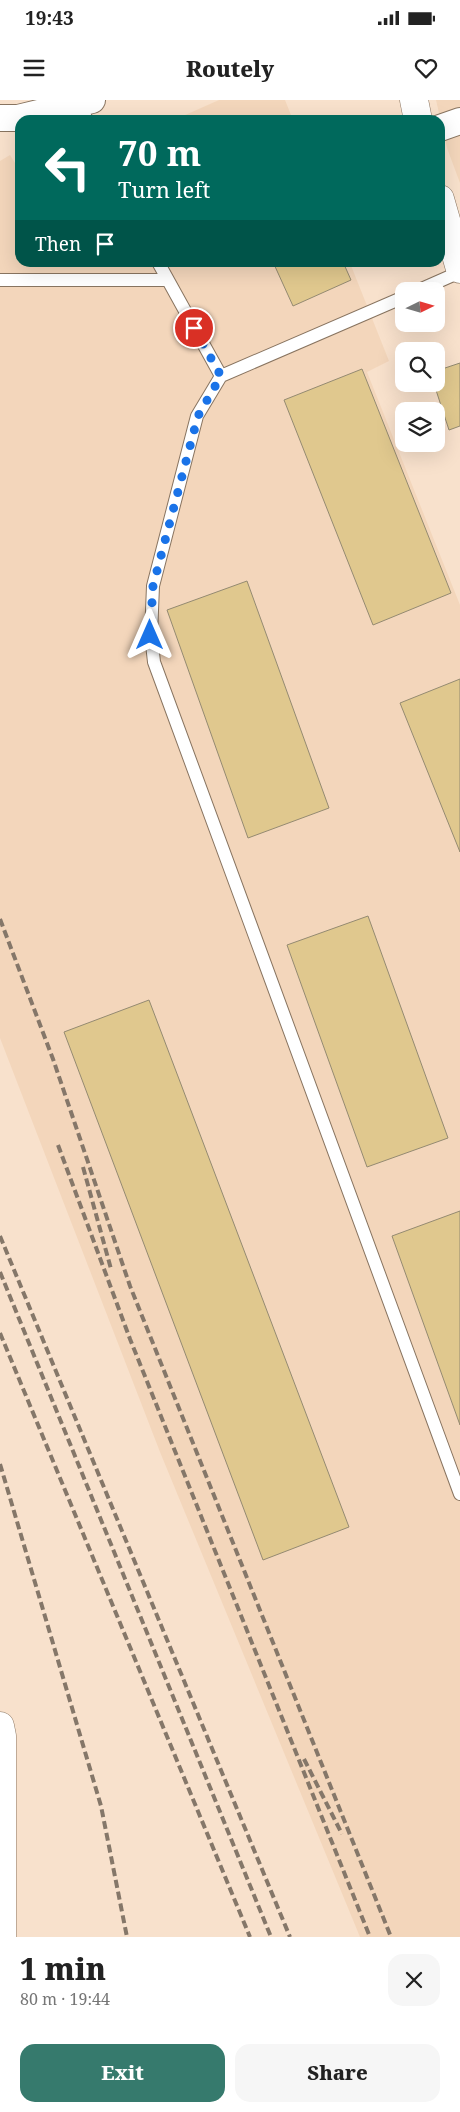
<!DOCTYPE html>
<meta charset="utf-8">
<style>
:root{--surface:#fff;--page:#f6f6f6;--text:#222;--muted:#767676;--accent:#367a6d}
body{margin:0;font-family:"Noto Serif",serif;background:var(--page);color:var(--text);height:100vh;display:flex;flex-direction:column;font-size:19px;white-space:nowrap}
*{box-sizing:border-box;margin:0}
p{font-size:16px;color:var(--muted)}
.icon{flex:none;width:28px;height:28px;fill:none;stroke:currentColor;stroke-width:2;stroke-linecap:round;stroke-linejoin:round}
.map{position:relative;height:1837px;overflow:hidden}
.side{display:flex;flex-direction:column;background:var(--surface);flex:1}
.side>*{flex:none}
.banner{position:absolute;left:15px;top:15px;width:430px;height:152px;border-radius:15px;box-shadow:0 5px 20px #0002;background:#00695c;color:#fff;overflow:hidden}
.needle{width:32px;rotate:85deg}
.fabs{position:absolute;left:395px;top:182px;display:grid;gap:10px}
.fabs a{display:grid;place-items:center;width:50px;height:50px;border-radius:10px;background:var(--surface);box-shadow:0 5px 20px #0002;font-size:25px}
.pin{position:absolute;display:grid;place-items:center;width:42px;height:42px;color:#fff;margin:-21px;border:2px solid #fff;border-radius:50%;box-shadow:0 1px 5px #0007}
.me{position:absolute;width:55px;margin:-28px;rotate:0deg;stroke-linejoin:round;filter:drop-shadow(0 0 4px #0008)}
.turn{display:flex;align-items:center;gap:18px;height:105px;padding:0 20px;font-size:22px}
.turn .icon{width:65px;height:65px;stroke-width:2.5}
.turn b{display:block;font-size:35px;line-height:42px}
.then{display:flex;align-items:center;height:48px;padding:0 20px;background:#0003;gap:10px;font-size:19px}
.round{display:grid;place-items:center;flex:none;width:52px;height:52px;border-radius:15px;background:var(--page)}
.summary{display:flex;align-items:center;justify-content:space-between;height:85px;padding:0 20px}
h1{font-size:30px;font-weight:800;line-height:38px}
.cta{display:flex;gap:10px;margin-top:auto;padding:10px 20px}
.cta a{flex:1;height:58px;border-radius:15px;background:var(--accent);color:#fff;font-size:20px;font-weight:800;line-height:58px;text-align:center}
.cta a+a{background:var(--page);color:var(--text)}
.status{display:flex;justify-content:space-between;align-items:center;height:35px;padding:0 25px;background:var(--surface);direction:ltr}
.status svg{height:14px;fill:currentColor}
header{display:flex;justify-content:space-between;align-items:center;height:65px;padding:0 20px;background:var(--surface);font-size:22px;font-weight:800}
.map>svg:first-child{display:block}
</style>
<div class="status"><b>19:43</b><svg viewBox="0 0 49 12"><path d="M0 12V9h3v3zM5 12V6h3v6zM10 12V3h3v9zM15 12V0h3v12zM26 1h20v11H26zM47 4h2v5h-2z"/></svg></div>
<header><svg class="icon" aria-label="menu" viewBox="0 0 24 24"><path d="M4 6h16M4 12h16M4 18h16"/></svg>Routely<svg class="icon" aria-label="heart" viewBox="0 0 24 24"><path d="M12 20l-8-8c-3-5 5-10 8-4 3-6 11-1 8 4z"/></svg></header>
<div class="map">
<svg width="460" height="1837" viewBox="0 0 460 1837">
<rect width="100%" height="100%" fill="#f8e1cc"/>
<path fill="#f3d6bb" d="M219,0H285L293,20H174Z
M436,0H460V83L447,48Z
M10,55L20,71V162L350,163L389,261L367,272L460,505V1837H360L160,1352L0,938V61Z"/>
<path fill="#e0c88e" stroke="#948a71" d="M273,162H343L351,180L293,206Z
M460,263V326L449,330L434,284H436V271Z
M362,269L451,493L373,525L284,300Z
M247,481L329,708L248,738L167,510Z
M460,579V752L400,603Z
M368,816L448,1038L367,1067L287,845Z
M149,900L349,1427L263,1460L64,932Z
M460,1111V1325L392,1136Z"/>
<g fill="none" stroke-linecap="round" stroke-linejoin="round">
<g stroke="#887460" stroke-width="14">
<path id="service" d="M79,4L87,20
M158,162L221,276
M0,180H167
M417,191L460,172
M404,197L221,276L197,316L153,486L151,535L154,562L460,1394"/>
</g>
<g stroke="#887460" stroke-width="28">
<path id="minor" d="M0,18H18L92,0
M440,28L460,21"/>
</g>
<g stroke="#887460" stroke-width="29">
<path id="tertiary" d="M0,1626L2,1636V1837"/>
</g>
<g stroke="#887460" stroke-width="29">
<path id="secondary" d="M414,0L418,20
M440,99L460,169"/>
</g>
<use href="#service" stroke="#fff" stroke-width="12"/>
<use href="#minor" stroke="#fff" stroke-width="26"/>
<use href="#tertiary" stroke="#fff" stroke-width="28"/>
<use href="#secondary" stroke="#fff" stroke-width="28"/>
<path stroke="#857769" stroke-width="4" stroke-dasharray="8 4" stroke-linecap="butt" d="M0,819L53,959L130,1186L391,1837
M58,1045L130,1239L370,1837
M83,1067L111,1169
M0,1136L290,1837
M0,1172L271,1837
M0,1233L250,1837
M0,1364L101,1706L127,1837
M304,1659L342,1734"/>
</g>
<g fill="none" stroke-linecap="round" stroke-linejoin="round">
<path stroke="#1a73e8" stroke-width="9" stroke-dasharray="0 16.2" d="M150,535L153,486L198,316L221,276L194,228"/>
</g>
</svg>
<div class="fabs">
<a><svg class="needle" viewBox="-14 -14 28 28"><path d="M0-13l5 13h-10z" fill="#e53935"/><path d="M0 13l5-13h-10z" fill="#767676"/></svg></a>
<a><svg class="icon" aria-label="search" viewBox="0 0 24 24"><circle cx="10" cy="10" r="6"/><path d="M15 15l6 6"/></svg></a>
<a><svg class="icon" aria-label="layers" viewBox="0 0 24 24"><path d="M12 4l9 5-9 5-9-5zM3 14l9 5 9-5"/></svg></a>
</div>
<div class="pin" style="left:194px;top:228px;background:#d93025"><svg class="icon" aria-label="arrive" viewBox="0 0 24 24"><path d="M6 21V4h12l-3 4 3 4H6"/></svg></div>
<svg class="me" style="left:150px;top:535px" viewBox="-20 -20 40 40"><path d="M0-17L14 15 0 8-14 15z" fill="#1a73e8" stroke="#fff" stroke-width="4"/></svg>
<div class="banner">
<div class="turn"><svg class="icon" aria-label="left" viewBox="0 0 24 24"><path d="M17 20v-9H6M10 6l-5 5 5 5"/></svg><div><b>70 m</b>Turn left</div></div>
<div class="then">Then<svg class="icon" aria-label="arrive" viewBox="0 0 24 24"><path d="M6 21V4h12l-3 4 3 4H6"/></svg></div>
</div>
</div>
<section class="side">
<div class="summary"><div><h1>1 min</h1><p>80 m · 19:44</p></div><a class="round"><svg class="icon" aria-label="close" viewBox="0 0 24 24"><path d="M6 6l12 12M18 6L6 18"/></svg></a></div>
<div class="cta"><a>Exit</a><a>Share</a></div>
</section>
